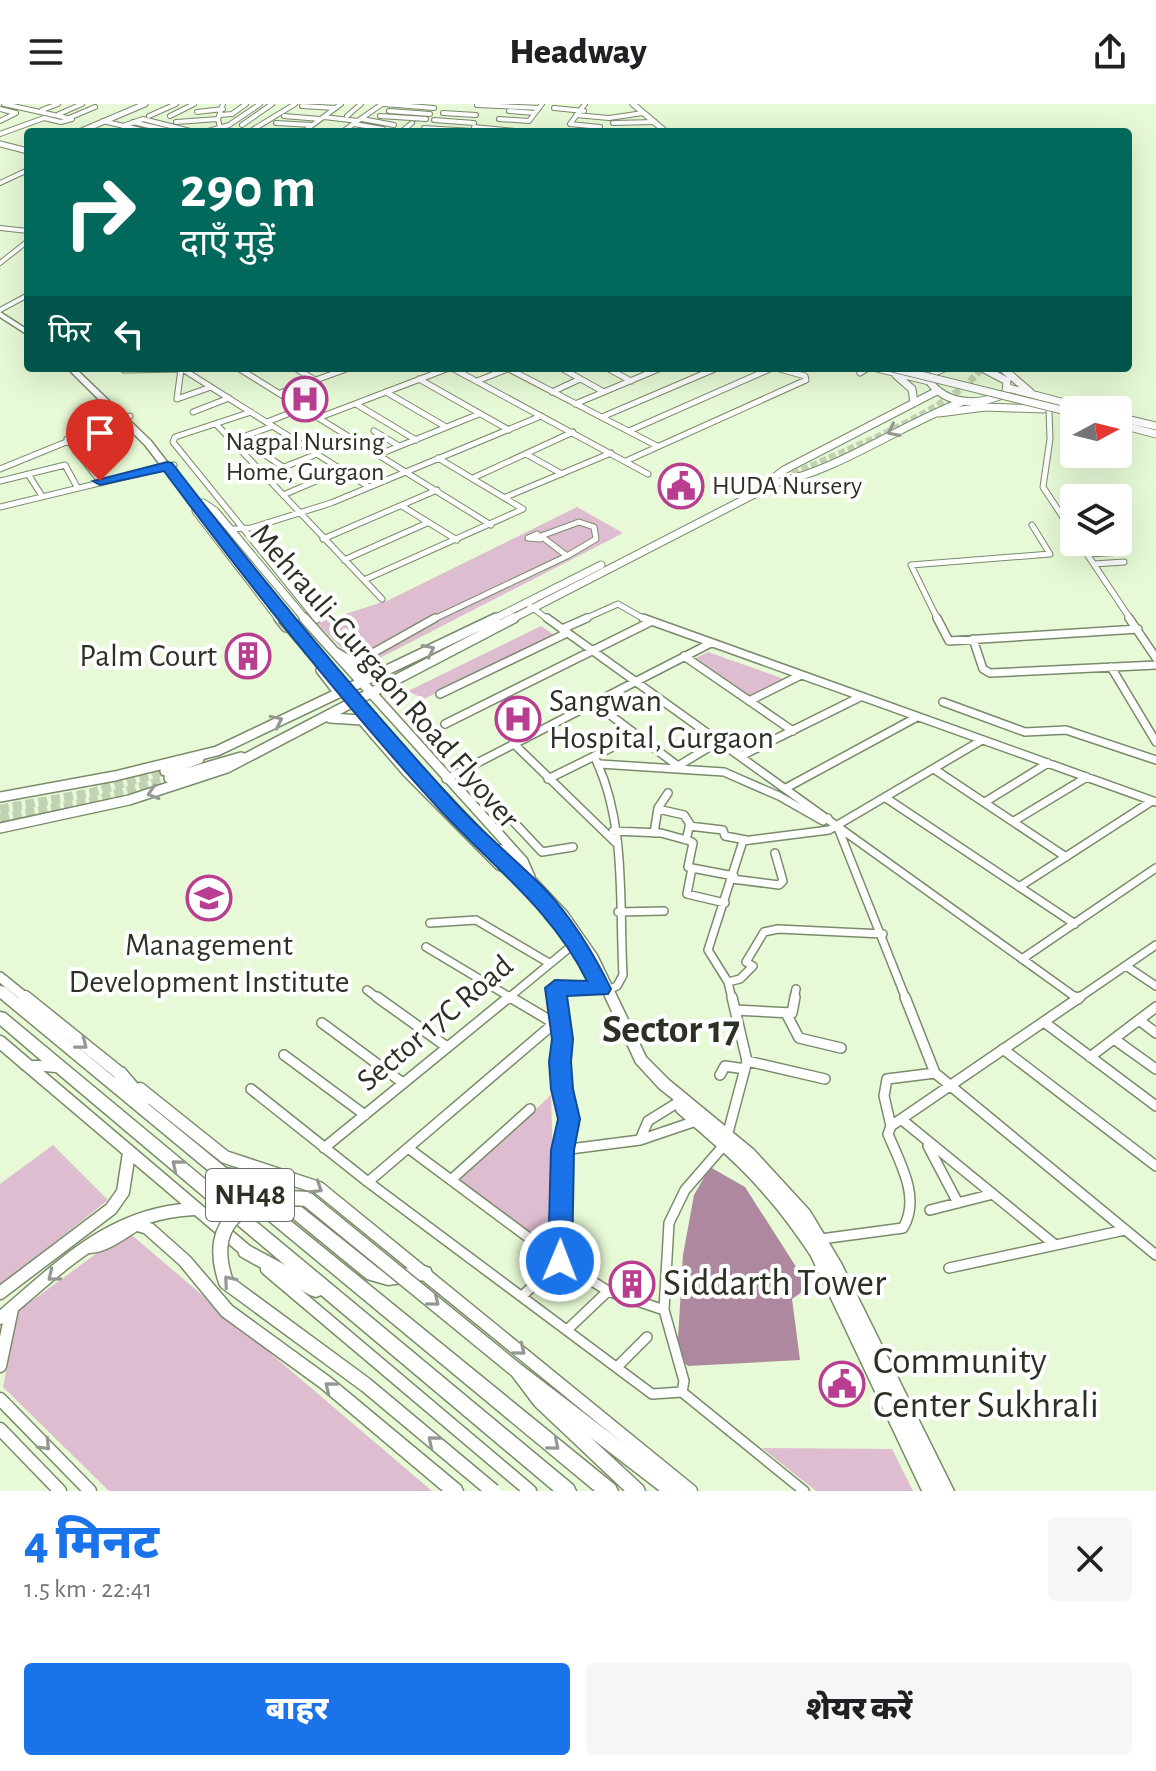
<!DOCTYPE html>
<html lang="hi">
<meta charset="utf-8">
<style>
:root{--surface:#fff;--page:#f6f6f6;--text:#202124;--muted:#757577;--accent:#1a73e8}
body{margin:0;font-family:"Alegreya Sans","Noto Sans Devanagari",sans-serif;background:var(--page);color:var(--text);height:100vh;display:flex;flex-direction:column;font-size:30px;white-space:nowrap}
*{box-sizing:border-box;margin:0}
p{font-size:26px;color:var(--muted)}
.icon{flex:none;width:44px;height:44px;fill:none;stroke:currentColor;stroke-width:2;stroke-linecap:round;stroke-linejoin:round}
.map{position:relative;height:1387px;overflow:hidden}
.drawer{display:flex;flex-direction:column;background:var(--surface);flex:1}
.drawer>*{flex:none}
.guide{position:absolute;left:24px;top:24px;width:1108px;height:244px;border-radius:8px;box-shadow:0 8px 32px #0002;background:#00695c;color:#fff;overflow:hidden}
.needle{width:52px;rotate:83deg}
.fabs{position:absolute;left:1060px;top:292px;display:grid;gap:16px}
.fabs a{display:grid;place-items:center;width:72px;height:72px;border-radius:8px;background:var(--surface);box-shadow:0 8px 32px #0002;font-size:40px}
.pin{position:absolute;display:grid;place-items:center;width:68px;height:68px;color:#fff;margin:-82px -34px;border-radius:50% 50% 50% 0;rotate:-45deg;box-shadow:0 0 8px #0007}
.pin .icon{rotate:45deg}
.me{position:absolute;width:88px;margin:-44px;rotate:1deg;stroke-linejoin:round;filter:drop-shadow(0 0 6px #0008)}
.turn{display:flex;align-items:center;gap:28px;height:168px;padding:0 24px;font-size:36px}
.turn .icon{width:104px;height:104px;stroke-width:2.5}
.turn b{display:block;font-size:56px;line-height:68px}
.then{display:flex;align-items:center;height:76px;padding:0 24px;background:#0003;gap:16px;font-size:30px}
.round{display:grid;place-items:center;flex:none;width:84px;height:84px;border-radius:8px;background:var(--page)}
.overview{display:flex;align-items:center;justify-content:space-between;height:136px;padding:0 24px}
h1{font-size:48px;font-weight:800;line-height:60px;color:var(--accent)}
.primary-button{display:flex;gap:16px;margin-top:auto;padding:16px 24px}
.primary-button a{flex:1;height:92px;border-radius:8px;background:var(--accent);color:#fff;font-size:32px;font-weight:800;line-height:92px;text-align:center}
.primary-button a+a{background:var(--page);color:var(--text)}
header{display:flex;justify-content:space-between;align-items:center;height:104px;padding:0 24px;background:var(--surface);font-size:36px;font-weight:800}
.map>svg:first-child{display:block}
</style>
<header><svg class="icon" aria-label="menu" viewBox="0 0 24 24"><path d="M4 6h16M4 12h16M4 18h16"/></svg>Headway<svg class="icon" aria-label="share" viewBox="0 0 24 24"><path d="M12 15V3M7 8l5-5 5 5M5 13v7h14v-7"/></svg></header>
<div class="map">
<svg width="1156" height="1387" viewBox="0 0 1156 1387">
<rect width="100%" height="100%" fill="#e7f9d6"/>
<path fill="#debdd0" d="M577,403L623,429L376,556L343,546L317,519L389,496Z
M541,522L554,531L424,595L408,587Z
M708,548L787,576L749,594L694,555Z
M551,991L556,1151L457,1078Z
M53,1041L108,1096L0,1182V1080Z
M127,1127L432,1387H109L3,1283L18,1207Z
M762,1344L892,1345L913,1387H816Z"/>
<path fill="#ad889e" d="M710,1063L745,1083L809,1183L792,1195L800,1256L688,1262L677,1252L683,1151L694,1091Z"/>
<g fill="none" stroke-linecap="round" stroke-linejoin="round">
<path stroke="#c1d1b2" stroke-width="7" stroke-dasharray="7 3" stroke-linecap="butt" d="M793,370C847,345 946,310 982,264"/>
<path stroke="#c1d1b2" stroke-width="9" stroke-dasharray="9 4" stroke-linecap="butt" d="M0,705L90,689L165,667
M0,714L93,697L169,674"/>
<g stroke="#7a8b6c" stroke-width="6">
<path id="street-far3" d="M384,0L434,4
M585,0L570,20L600,23
M477,1L539,4
M302,2L335,4
M554,4L584,7
M0,5L16,9L0,17
M42,6L58,0
M389,7L430,10
M509,7L535,9
M197,8L223,5
M443,9L476,11
M59,10L82,0
M220,11L232,10L246,0
M576,11L609,14L643,9
M149,12L176,0
M170,12L194,0
M284,12L320,15
M347,12L361,0
M380,12L426,15
M324,13L358,17
M69,14L95,3
M362,15L394,21
M499,15L529,17L542,0
M434,16L474,19
M103,17L149,28
M133,18L174,28
M176,18L218,15
M276,19L312,21
M613,19L655,18
M354,20L383,25
M242,21L272,0
M123,22L143,15L194,28
M474,23L526,28
M424,24L473,27
M205,28L229,21L260,0
M221,28L218,15L223,0
M249,28L295,0
M269,28H292
M303,28L341,0
M342,28L382,0
M401,28L412,19
M0,30L44,14L61,18L72,15L4,0
M0,79L28,66
M0,124L28,127
M0,159L28,137
M0,206L28,191"/>
</g>
<g stroke="#7a8b6c" stroke-width="7">
<path id="street-far2" d="M238,264L491,421
M295,264L315,276
M452,264L648,370
M561,264L604,288
M607,264L631,277
M509,265L657,342
M124,266L181,265L177,295L211,283
M184,266L369,383
M860,269L868,264
M419,275L509,326
M477,277L510,264
M386,288L446,323
M552,288L580,275
M280,289L349,264
M356,300L416,336
M575,300L661,264
M1049,306L1050,335L1043,383L1074,430
M193,308L229,294
M251,308L175,333L173,338L317,516
M602,313L717,264
M318,314L449,264
M267,318L303,304
M216,320L382,495
M374,327L399,342
M629,327L772,264
M240,334L283,363
M67,335L100,377
M237,335L273,322
M380,350L479,310
M526,350L562,370
M626,357L806,276L805,272L776,264
M0,365L130,312
M28,370L42,392
M264,371L317,350
M473,374L573,328
M0,377L65,361L77,383
M283,391L342,366
M506,393L611,349
M402,402L457,436
M0,403L174,361
M230,425L251,424L331,399L541,312
M537,430L540,435L528,434Z
M541,432L567,452
M541,432L579,418L594,423L596,435L567,452
M323,435L437,386
M1079,438L1131,516
M1118,438L1121,442
M1088,450L1122,448
M344,456L427,419
M1094,460L1124,458
M364,476L523,405L438,354
M530,502L549,516
M432,516L567,452
M582,516L618,500L646,516
M938,516L911,461L1050,450L1032,421"/>
</g>
<g stroke="#7a8b6c" stroke-width="10">
<path id="street-far1" d="M547,514L1078,895
M643,514L1156,698
M937,514L949,537L1138,525
M1129,514L1156,554
M562,525L587,514
M973,535L983,565L990,569L1156,561
M684,552L793,627
M355,559L435,514
M1111,563L1156,638
M440,590L567,529
M749,597L801,571
M593,598L678,662
M943,598L1025,628L1066,626L1156,656
M445,620L650,518
M513,639L615,738
M594,652C627,718 619,799 623,871L617,882L608,886
M741,652L860,593
M600,660L724,668L779,692L823,717L828,714
M678,662L721,636
M464,665L542,748L573,743
M934,665L1066,753
M446,675L709,540
M548,675L635,632
M786,684L917,613
M886,694L1075,820
M985,698L1048,659
M658,705L684,711L690,720L686,736
M1014,717L1087,673
M689,722L723,726L725,732L746,736
M838,724L906,895
M613,727L661,729L690,737L693,739L688,763L692,764L687,790L725,799
M654,729L658,704L668,689
M692,764L734,772
M732,775L779,781L783,777L775,749
M1019,783L1152,697
M618,808L664,807
M430,819L476,816L549,859
M426,843L513,895
M1022,855L1156,764
M1126,862L1156,882
M728,878L740,875L753,862L746,858L764,828L778,825L883,830
M367,886L379,895
M507,895L580,835
M558,895L556,882L601,885
M732,895L728,878L708,846L743,737L829,726L982,636
M794,895L796,885
M1077,895L1156,841"/>
</g>
<g stroke="#7a8b6c" stroke-width="12">
<path id="street" d="M377,893L447,943
M557,893L563,935L562,985L569,1015L562,1046
M905,893L935,969L1156,1151
M1075,893L1078,895
M735,906L792,909L795,893
M787,911L799,934L841,944
M1139,916L1156,929
M1044,918L1156,1002
M322,919L403,979
M1114,935L1156,965
M1003,945L1156,1062
M284,951L365,1011
M1090,953L1156,903
M747,957L825,975
M720,971L725,962L745,965
M251,985L368,1078L652,1290L682,1288L804,1387
M901,1015L1054,1140
M891,1022L884,992L887,975L935,969
M640,1036L648,1017L677,999
M928,1042L958,1099
M324,1044L509,893
M408,1044L560,1157L522,1192
M452,1075L530,1005
M368,1078L551,922L549,916L510,893
M930,1106L993,1090
M821,1135L903,1124C921,1094 900,1059 888,1030L891,1022L1080,893
M949,1164L1125,1126
M664,1206L608,1187L560,1157L562,1046L640,1036L696,1017
M568,1225L608,1187
M618,1262L647,1233
M682,1288L684,1277L664,1206L669,1119L685,1086L725,1040L747,957L732,893"/>
</g>
<g stroke="#7a8b6c" stroke-width="7">
<path id="secondary-far3" d="M633,0L666,28
M79,28L145,0
M0,40L28,47"/>
</g>
<g stroke="#7a8b6c" stroke-width="9">
<path id="secondary-far2" d="M877,264L929,277
M1002,264L1030,288
M896,271L912,285L914,299
M929,277C947,302 980,302 1006,289L1007,277L982,264
M929,277L935,268L944,264
M1008,284L1091,306
M939,309L985,303L1043,305
M1118,313L1156,322
M1118,320L1156,330
M768,378L784,366L937,287
M203,399L215,407L306,516
M196,401V407L280,516
M492,516L601,461
M510,516L776,379C839,366 902,320 964,297"/>
</g>
<g stroke="#7a8b6c" stroke-width="12">
<path id="secondary-far1" d="M279,514L286,523
M304,514L523,757L530,773
M335,548L367,568L382,571
M321,566L338,588
M330,614L362,616L407,668L499,761L513,766
M165,667L199,655
M169,674L241,653
M0,693L115,672L217,647L496,514
M0,724L129,696L227,664L514,514
M0,873L27,895"/>
</g>
<g stroke="#7a8b6c" stroke-width="15">
<path id="secondary" d="M25,893L122,971
M0,938L250,1150
M140,985L225,1053L319,1084L691,1387
M267,1165L530,1387
M0,1189L111,1105L123,1088L129,1049
M0,1214C61,1163 110,1109 194,1105
M0,1262L12,1205
M0,1295L90,1387
M0,1325L60,1387"/>
</g>
<g stroke="#7a8b6c" stroke-width="3">
<path id="primary" d="M0,208L28,226V231L0,213Z
M67,264H75L151,337L223,431V435H217L145,341Z
M501,741L505,742L567,808L597,851L646,953L669,976L754,1046L810,1107L841,1159L954,1387H922L811,1152C797,1131 782,1110 765,1091C739,1060 707,1034 677,1008L675,1004L679,1000L659,984L636,959L588,856L559,814L497,748L495,745L497,742Z
M135,1115L153,1120L190,1153L232,1202L331,1274L461,1382L463,1387H443L321,1284L222,1212L180,1161L144,1129L137,1127C121,1137 101,1153 82,1148L80,1144L82,1140L99,1135Z
M515,1258L520,1260L679,1382L681,1387H660L590,1333L643,1382L645,1387H625L535,1302L507,1265L510,1260Z"/>
</g>
<g stroke="#7a8b6c" stroke-width="3">
<path id="highway" d="M0,882L5,883L115,974L112,968L114,964L119,963L124,964L148,992L150,996L148,1000L226,1064L260,1070L378,1164L388,1167L424,1162L430,1164L432,1169L430,1174L424,1176L388,1181L367,1175L251,1080L244,1079L615,1381L618,1387H595L0,894Z
M0,908L5,909L573,1381L576,1387H554L321,1191L316,1193L310,1191L240,1152L238,1147L240,1142L246,1140L285,1161L56,968L22,965L20,961L22,957H42L0,921Z"/>
</g>
<use href="#street-far3" stroke="#fff" stroke-width="4"/>
<use href="#street-far2" stroke="#fff" stroke-width="5"/>
<use href="#street-far1" stroke="#fff" stroke-width="7"/>
<use href="#street" stroke="#fff" stroke-width="9"/>
<use href="#secondary-far3" stroke="#fff" stroke-width="5"/>
<use href="#secondary-far2" stroke="#fff" stroke-width="7"/>
<use href="#secondary-far1" stroke="#fff" stroke-width="9"/>
<use href="#secondary" stroke="#fff" stroke-width="12"/>
<use href="#primary" fill="#fff" fill-rule="evenodd"/>
<use href="#highway" fill="#fff" fill-rule="evenodd"/>
<g stroke="#7a8b6c" stroke-width="9" stroke-linecap="butt">
<path id="secondary-bridge" d="M892,264L1074,309"/>
</g>
<g stroke="#7a8b6c" stroke-width="10" stroke-linecap="butt">
<path id="primary-bridge-far2" d="M220,433L285,516"/>
</g>
<g stroke="#7a8b6c" stroke-width="14" stroke-linecap="butt">
<path id="primary-bridge-far1" d="M283,514L387,635L495,748"/>
</g>
<g stroke="#7a8b6c" stroke-width="17" stroke-linecap="butt">
<path id="primary-bridge" d="M493,1387L366,1281L226,1178C204,1114 249,1090 307,1095L515,1265"/>
</g>
<use href="#secondary-bridge" stroke="#fff" stroke-width="7"/>
<use href="#primary-bridge-far2" stroke="#fff" stroke-width="8"/>
<use href="#primary-bridge-far1" stroke="#fff" stroke-width="11"/>
<use href="#primary-bridge" stroke="#fff" stroke-width="14"/>
</g>
<defs><path id="oneway-chevron" d="M-2-3.5L2.5 0L-2 3.5" fill="none" stroke-width="1.6" stroke-linecap="round" stroke-linejoin="round" transform="scale(2)"/></defs>
<g stroke="#959892">
<use href="#oneway-chevron" transform="translate(893 327) rotate(153)"/>
<use href="#oneway-chevron" transform="translate(429 546) rotate(-27)"/>
<use href="#oneway-chevron" transform="translate(277 617) rotate(-26)"/>
<use href="#oneway-chevron" transform="translate(153 689) rotate(163)"/>
<use href="#oneway-chevron" transform="translate(82 940) rotate(38)"/>
<use href="#oneway-chevron" transform="translate(177 1061) rotate(-140)"/>
<use href="#oneway-chevron" transform="translate(317 1084) rotate(32)"/>
<use href="#oneway-chevron" transform="translate(53 1172) rotate(141)"/>
<use href="#oneway-chevron" transform="translate(229 1177) rotate(-130)"/>
<use href="#oneway-chevron" transform="translate(434 1197) rotate(39)"/>
<use href="#oneway-chevron" transform="translate(520 1246) rotate(39)"/>
<use href="#oneway-chevron" transform="translate(330 1283) rotate(-141)"/>
<use href="#oneway-chevron" transform="translate(433 1337) rotate(-140)"/>
<use href="#oneway-chevron" transform="translate(45 1341) rotate(46)"/>
<use href="#oneway-chevron" transform="translate(554 1341) rotate(40)"/>
</g>
<path fill="#1a73e8" stroke="#114b97" stroke-width="2" d="M167,358L172,359C261,475 354,587 452,695C480,727 514,754 544,784C571,813 594,850 611,885L608,890L567,892L573,935L571,958L573,985L580,1015L574,1046L572,1157L569,1164L560,1167L552,1164L548,1157L551,1046L558,1015L551,985L549,958L552,935L545,884L555,876L587,877C553,807 492,762 441,707C342,599 251,484 164,367L100,381L93,377Z"/>
<defs>
<g id="hospital-ring" transform="scale(2.3)"><circle r="9.5" fill="#fff" stroke="#b93e91" stroke-width="1.5"/><path d="M-5-5h3v3.5h4V-5h3V5h-3V1.5h-4V5h-3Z" fill="#b93e91"/></g>
<g id="civic-ring" transform="scale(2.3)"><circle r="9.5" fill="#fff" stroke="#b93e91" stroke-width="1.5"/><path d="M-.6-6.5H3V-4.5H.6V-3L4-1V1h2V6H-6V1h2V-1L-.6-3ZM-1.2 2.5V6h2.4V2.5Z" fill="#b93e91"/></g>
<g id="building-ring" transform="scale(2.3)"><circle r="9.5" fill="#fff" stroke="#b93e91" stroke-width="1.5"/><path d="M-4-6H4V6H1V3H-1V6H-4ZM-2.5-4.3h1.7v1.8h-1.7ZM.8-4.3h1.7v1.8H.8ZM-2.5-1h1.7V.8h-1.7ZM.8-1h1.7V.8H.8Z" fill="#b93e91"/></g>
<g id="university-ring" transform="scale(2.3)"><circle r="9.5" fill="#fff" stroke="#b93e91" stroke-width="1.5"/><path d="M0-5L7-2L0 1L-7-2ZM-4 1L0 2.5L4 1V4Q0 6-4 4Z" fill="#b93e91"/></g>
</defs>
<g fill-rule="evenodd">
<use href="#hospital-ring" x="305" y="295"/>
<use href="#civic-ring" x="681" y="382"/>
<use href="#building-ring" x="248" y="552"/>
<use href="#hospital-ring" x="518" y="615"/>
<use href="#university-ring" x="209" y="794"/>
<use href="#building-ring" x="632" y="1180"/>
<use href="#civic-ring" x="842" y="1280"/>
</g>
<g text-anchor="middle" dominant-baseline="central" stroke-width="8" stroke-linejoin="round" paint-order="stroke">
<g font-size="26" fill="#2b3124" stroke="#fff">
<text x="305" y="338">Nagpal Nursing<tspan x="305" dy="30">Home, Gurgaon</tspan></text>
<text x="712" y="382" text-anchor="start">HUDA Nursery</text>
</g>
<rect fill="#fff" stroke="#6b6f66" stroke-width="2" x="206" y="1065" width="88" height="52" rx="6"/>
<g font-size="30" font-weight="bold" fill="#2b3124">
<text x="250" y="1091">NH48</text>
</g>
<g font-size="32" fill="#2b3124" stroke="#fff" text-anchor="end">
<text x="217" y="552">Palm Court</text>
<text x="549" y="597" text-anchor="start">Sangwan<tspan x="549" dy="37">Hospital, Gurgaon</tspan></text>
<text x="209" y="841" text-anchor="middle">Management<tspan x="209" dy="37">Development Institute</tspan></text>
</g>
<g font-size="32" fill="#2b3124" stroke="#fff">
<text transform="translate(385 572) rotate(49)">Mehrauli-Gurgaon Road Flyover</text>
<text transform="translate(435 919) rotate(-40)">Sector 17C Road</text>
</g>
<g font-size="38" fill="#2b3124" stroke="#fff" text-anchor="start">
<text x="663" y="1180">Siddarth Tower</text>
<text x="873" y="1258">Community<tspan x="873" dy="44">Center Sukhrali</tspan></text>
</g>
<g font-size="40" font-weight="bold" fill="#2b3124" stroke="#fff">
<text x="671" y="926">Sector 17</text>
</g>
</g>
</svg>
<div class="fabs">
<a><svg class="needle" viewBox="-14 -14 28 28"><path d="M0-13l5 13h-10z" fill="#e53935"/><path d="M0 13l5-13h-10z" fill="#757577"/></svg></a>
<a><svg class="icon" aria-label="layers" viewBox="0 0 24 24"><path d="M12 4l9 5-9 5-9-5zM3 14l9 5 9-5"/></svg></a>
</div>
<div class="pin" style="left:100px;top:377px;background:#d93025"><svg class="icon" aria-label="arrive" viewBox="0 0 24 24"><path d="M6 21V4h12l-3 4 3 4H6"/></svg></div>
<svg class="me" style="left:560px;top:1157px" viewBox="-20 -20 40 40"><circle r="17" fill="#1a73e8" stroke="#fff" stroke-width="3"/><path d="M0-11L8 9 0 5-8 9z" fill="#fff"/></svg>
<div class="guide">
<div class="turn"><svg class="icon" aria-label="right" viewBox="0 0 24 24"><path d="M7 20v-9h11M14 6l5 5-5 5"/></svg><div><b>290 m</b>दाएँ मुड़ें</div></div>
<div class="then">फिर<svg class="icon" aria-label="left" viewBox="0 0 24 24"><path d="M17 20v-9H6M10 6l-5 5 5 5"/></svg></div>
</div>
</div>
<section class="drawer">
<div class="overview"><div><h1>4 मिनट</h1><p>1.5 km · 22:41</p></div><a class="round"><svg class="icon" aria-label="close" viewBox="0 0 24 24"><path d="M6 6l12 12M18 6L6 18"/></svg></a></div>
<div class="primary-button"><a>बाहर</a><a>शेयर करें</a></div>
</section>
